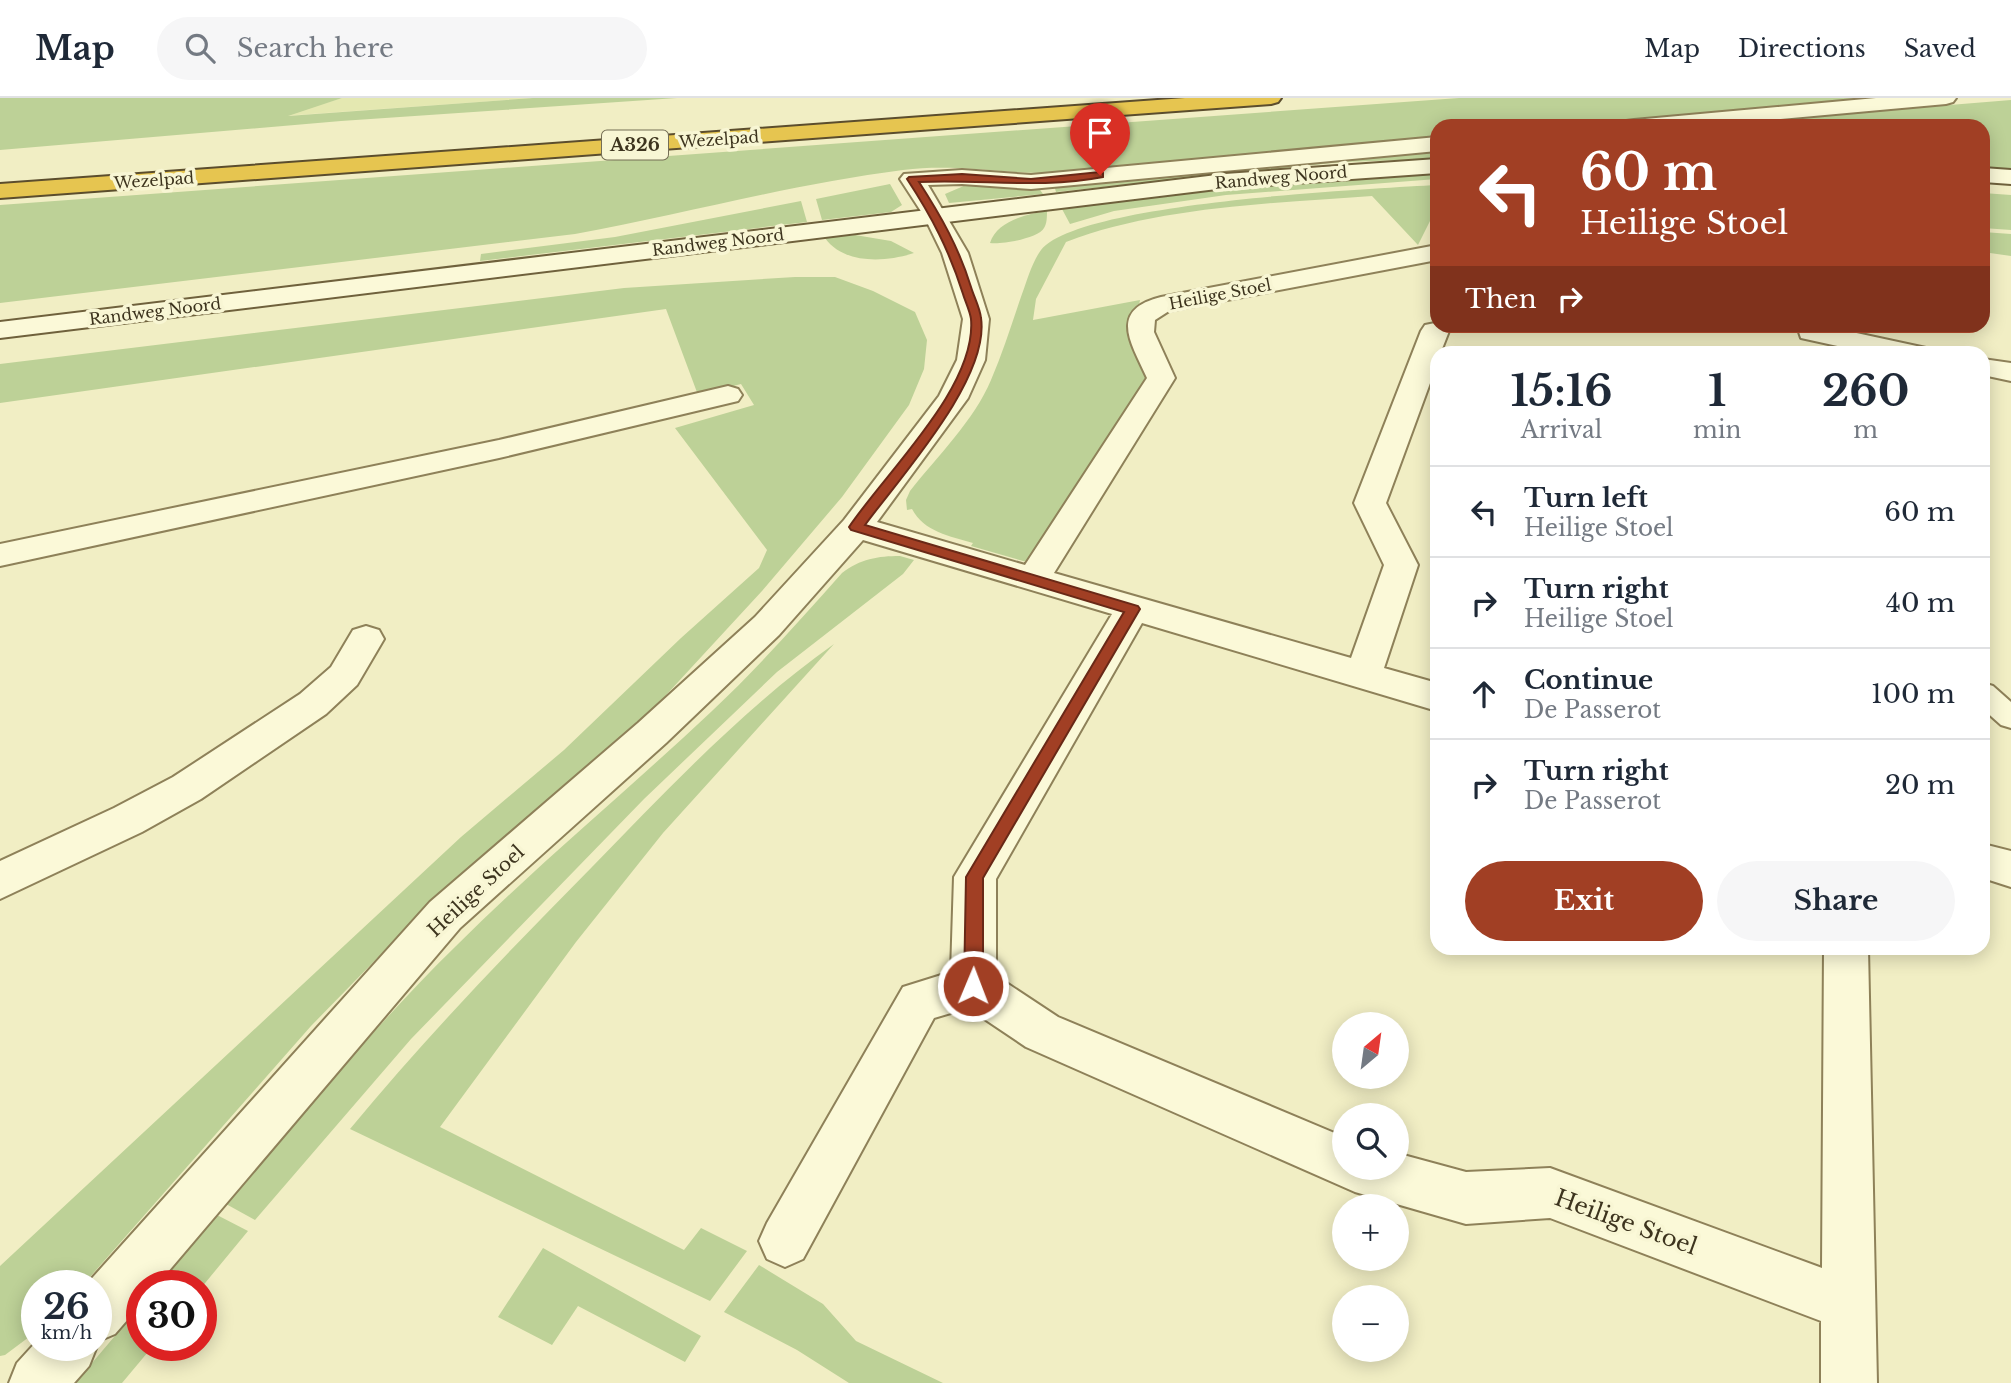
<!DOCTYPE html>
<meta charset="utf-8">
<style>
:root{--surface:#fff;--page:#f6f6f7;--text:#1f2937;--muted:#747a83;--line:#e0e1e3;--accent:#a13f24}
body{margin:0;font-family:"Libre Baskerville",serif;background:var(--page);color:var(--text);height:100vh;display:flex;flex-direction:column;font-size:26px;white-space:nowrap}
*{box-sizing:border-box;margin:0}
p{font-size:23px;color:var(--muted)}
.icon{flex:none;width:38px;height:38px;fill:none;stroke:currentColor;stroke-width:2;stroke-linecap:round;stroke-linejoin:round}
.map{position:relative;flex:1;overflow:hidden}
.sheet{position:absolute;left:1430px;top:248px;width:560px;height:609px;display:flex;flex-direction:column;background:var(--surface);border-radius:21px;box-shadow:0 4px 18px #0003}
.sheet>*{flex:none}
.banner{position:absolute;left:1430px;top:21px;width:560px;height:214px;border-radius:21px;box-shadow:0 4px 18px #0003;background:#a13f24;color:#fff;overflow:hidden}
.needle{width:46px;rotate:29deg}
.controls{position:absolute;left:1332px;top:914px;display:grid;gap:14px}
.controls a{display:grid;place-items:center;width:77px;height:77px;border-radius:50%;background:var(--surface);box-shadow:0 4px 18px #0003;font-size:35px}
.speed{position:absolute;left:21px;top:1172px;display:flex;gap:14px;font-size:35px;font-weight:700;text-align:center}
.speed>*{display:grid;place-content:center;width:91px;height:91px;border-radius:50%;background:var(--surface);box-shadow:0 4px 18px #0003;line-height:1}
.speed small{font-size:18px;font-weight:400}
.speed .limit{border:10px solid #d22;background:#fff;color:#111}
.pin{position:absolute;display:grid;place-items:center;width:60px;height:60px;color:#fff;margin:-72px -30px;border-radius:50% 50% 50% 0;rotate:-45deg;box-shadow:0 0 7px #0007}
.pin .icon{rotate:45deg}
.me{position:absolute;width:77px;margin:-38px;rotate:1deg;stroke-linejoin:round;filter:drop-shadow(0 0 5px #0008)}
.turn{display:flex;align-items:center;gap:24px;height:147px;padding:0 35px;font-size:32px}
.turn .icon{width:91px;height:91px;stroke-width:2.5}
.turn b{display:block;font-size:49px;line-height:60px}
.then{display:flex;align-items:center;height:66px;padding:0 35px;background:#0003;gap:14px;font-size:26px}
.eta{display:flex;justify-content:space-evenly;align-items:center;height:119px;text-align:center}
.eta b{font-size:42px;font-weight:800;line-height:49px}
.button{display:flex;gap:14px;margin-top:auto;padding:14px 35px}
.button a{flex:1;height:80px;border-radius:42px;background:var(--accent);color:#fff;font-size:28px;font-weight:800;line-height:80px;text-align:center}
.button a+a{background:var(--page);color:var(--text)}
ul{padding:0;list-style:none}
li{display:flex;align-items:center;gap:21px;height:91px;padding:0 35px;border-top:2px solid var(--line)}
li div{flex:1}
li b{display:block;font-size:26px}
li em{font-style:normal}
header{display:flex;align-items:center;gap:42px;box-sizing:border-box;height:98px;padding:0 35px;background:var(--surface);border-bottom:2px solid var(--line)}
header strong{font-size:33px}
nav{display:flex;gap:38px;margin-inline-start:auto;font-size:24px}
.search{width:490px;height:63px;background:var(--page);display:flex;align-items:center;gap:18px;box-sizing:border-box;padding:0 24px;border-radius:38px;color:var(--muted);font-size:26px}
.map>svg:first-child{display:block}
</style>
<header>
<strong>Map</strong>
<div class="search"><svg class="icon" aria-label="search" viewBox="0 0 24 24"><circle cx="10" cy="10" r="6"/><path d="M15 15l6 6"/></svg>Search here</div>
<nav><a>Map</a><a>Directions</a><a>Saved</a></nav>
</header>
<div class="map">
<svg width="2011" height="1285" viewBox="0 0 2011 1285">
<rect width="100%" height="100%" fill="#f1eec4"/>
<path fill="#e4e8b1" d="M342,0H533L283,18Z"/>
<path fill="#bdd197" d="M0,0H342L288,18L533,0H677L341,23L0,52Z
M1459,0H1891L1584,28H1437V42C1312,53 1187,69 1062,75C1007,77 959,65 903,72C792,86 685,116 575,136L0,205V107Z
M2011,2V71L1983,69V28H1691Z
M1437,49V61L1342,64L1056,94L1054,87Z
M1437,75V81L1226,97L1114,113L1070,126L1062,111L1245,89Z
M890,86L902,107L891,114L822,122L816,101Z
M966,87L1038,89L1043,96L949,105L945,96Z
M1437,87V124L1430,123L1418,147L1372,98C1275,105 1156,109 1066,144L1036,201L1033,222L1140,202L1133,235L1148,279L1030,465L971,448L973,445C950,438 924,434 912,411L907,412L906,402L910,393C936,360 975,321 991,282C1003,254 1012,225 1022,196C1027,183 1032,164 1041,152C1079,104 1368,91 1437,87Z
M1983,95L2011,97V132L1983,130Z
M801,103L807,124L480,163L481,156L615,139Z
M1047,113C1047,118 1047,126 1044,130C1039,140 1001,147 990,145C997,123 1027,116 1047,113Z
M1983,134L2011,136V158L1983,154Z
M855,137L891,143L914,155C887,164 844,167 825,140Z
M795,179H835L873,193L915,214L927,242L924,271L909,307L842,399L762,493L643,622L434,802L311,928L82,1188H37V1233L5,1257L0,1258V1168L461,739L564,652L681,540L759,470L767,452L675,330L754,307L741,286L698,297L666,211L0,305V266L624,190Z
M900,458L914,462L903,476L777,574L644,701L411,941L255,1122L226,1106C301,1019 373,929 455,849C537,767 627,693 712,613C758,570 800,522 842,475C860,461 878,458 900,458Z
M834,546L663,735L576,844L440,1029L684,1152L701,1130L747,1153L710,1203L350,1031C426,939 508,854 592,769C668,691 745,609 834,546Z
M217,1117L248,1133L201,1190L156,1188Z
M543,1150L701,1238L685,1264L578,1208L552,1247L498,1219Z
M759,1167L823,1206L856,1243L943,1285H849L797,1252L724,1214Z
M142,1206V1248H153L122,1285H75Z"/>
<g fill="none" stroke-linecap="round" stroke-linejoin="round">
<g stroke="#8e8159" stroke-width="4">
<path id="lane" d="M1983,585L1993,588L2011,604V630L2001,627L1983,611Z"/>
</g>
<g stroke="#8e8159" stroke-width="4">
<path id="street" d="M1876,0H1956L1953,4L1946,6L1705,28H1623L1626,23L1634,22Z
M1437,39V53L1031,91L962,86L928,87L968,155L989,221L985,262L968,300L877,424L1025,467L1147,280C1131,245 1108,212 1161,199L1437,147V162L1169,213L1155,222L1154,234L1175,280L1054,475L1351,560L1384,467L1354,405L1421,233L1425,227L1435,225L1437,228H1445L1449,233L1440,256H1437V266L1386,405L1418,467L1384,570L1437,585V613L1142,525L996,781V878L1058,919L1344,1039V1069H1396V1055L1466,1074L1550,1070L1822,1170L1824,850H1868L1877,1285H1821V1223L1550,1120L1466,1126L1355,1094L1026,949L968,910L934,920L803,1161L785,1169L767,1161L759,1143L767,1125L903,889L951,874L954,779L1112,516L863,442L779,537L666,645L460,830L156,1188H142V1205L115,1236L96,1244V1188H85L430,804L638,625L755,519L844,422L939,298L957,262L963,221L942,155L924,118L900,81L904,76L962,72L1031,77Z
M1797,228H1824L1926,250L1930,256H1874L1801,240Z
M1983,261L2011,265V283L1983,277Z
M728,288L738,291L742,297L738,303L499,360L0,468V446L499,342Z
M366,528L379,532L384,541L357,587L326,616L201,701L142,734L0,801V763L114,710L173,679L300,596L331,569L353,532Z
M1983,746L2011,753V789L1983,780Z
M37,1243V1248H97L89,1268L74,1285H9L17,1265Z"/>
</g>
<g stroke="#6f613c" stroke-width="4">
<path id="secondary" d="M1437,61V75L1225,90L0,240V224L1225,76Z
M1983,70L2011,72V86L1983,84Z"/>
</g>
<g stroke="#5b4d2d" stroke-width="4">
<path id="highway" d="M1185,0H1281L1278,4L1271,6L0,100V86Z"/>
</g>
<use href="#lane" fill="#fbf9d8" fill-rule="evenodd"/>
<use href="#street" fill="#fbf9d8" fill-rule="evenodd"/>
<use href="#secondary" fill="#fbf9d8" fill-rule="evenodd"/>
<use href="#highway" fill="#e6c550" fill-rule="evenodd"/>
</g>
<path fill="#a13f24" stroke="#692917" stroke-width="2" d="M1100,74L1103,75V79C1042,91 981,81 919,84C941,118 959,150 971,189C974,199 980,210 981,220C990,281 900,379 865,427L1138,508L1140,511L983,780V888L980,894L973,897L967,894L964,888L966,779L1124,514L851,432L849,429C886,374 977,289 971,221C970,213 965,203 963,196C949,152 932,119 907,81L909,79L962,76L1031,81Z"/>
<g text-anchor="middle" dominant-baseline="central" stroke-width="7" stroke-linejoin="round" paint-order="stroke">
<g font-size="16" fill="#3d341e" stroke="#f8f6d4">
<text transform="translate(719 41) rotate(-4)">Wezelpad</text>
<text transform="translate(1281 79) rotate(-5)">Randweg Noord</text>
<text transform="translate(154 82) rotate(-4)">Wezelpad</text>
<text transform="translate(718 144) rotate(-7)">Randweg Noord</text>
<text transform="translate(1220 196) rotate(-11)">Heilige Stoel</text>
<text transform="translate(155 213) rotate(-7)">Randweg Noord</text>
</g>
<rect fill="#f8f6d4" stroke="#756e55" stroke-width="2" x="602" y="32.5" width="66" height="29" rx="5"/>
<g font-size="18" font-weight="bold" fill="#3d341e">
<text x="635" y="47">A326</text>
</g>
<g font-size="19" fill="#3d341e" stroke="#f8f6d4">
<text transform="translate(476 793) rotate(-43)">Heilige Stoel</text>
</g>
<g font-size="23" fill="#3d341e" stroke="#f8f6d4">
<text transform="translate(1626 1124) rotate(20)">Heilige Stoel</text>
</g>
</g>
</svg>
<div class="controls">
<a><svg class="needle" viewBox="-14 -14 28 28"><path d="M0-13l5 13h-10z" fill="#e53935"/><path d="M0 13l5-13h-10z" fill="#747a83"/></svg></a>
<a><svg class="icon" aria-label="search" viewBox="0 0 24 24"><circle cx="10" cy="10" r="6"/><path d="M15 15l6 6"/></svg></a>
<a>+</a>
<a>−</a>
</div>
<div class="speed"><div>26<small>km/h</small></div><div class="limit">30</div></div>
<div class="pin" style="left:1100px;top:77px;background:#d93025"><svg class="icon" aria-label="arrive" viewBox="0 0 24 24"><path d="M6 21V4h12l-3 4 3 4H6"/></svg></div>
<svg class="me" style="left:973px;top:888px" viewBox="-20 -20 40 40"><circle r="17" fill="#a13f24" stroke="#fff" stroke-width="3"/><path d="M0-11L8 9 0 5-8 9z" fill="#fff"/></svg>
<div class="banner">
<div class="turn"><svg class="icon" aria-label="left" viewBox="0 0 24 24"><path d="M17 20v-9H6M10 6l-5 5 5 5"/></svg><div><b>60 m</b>Heilige Stoel</div></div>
<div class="then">Then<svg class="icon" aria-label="right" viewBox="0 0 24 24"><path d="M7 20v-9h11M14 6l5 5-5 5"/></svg></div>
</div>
<section class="sheet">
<div class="eta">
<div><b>15:16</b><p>Arrival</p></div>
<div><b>1</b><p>min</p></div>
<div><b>260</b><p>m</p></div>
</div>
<ul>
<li><svg class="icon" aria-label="left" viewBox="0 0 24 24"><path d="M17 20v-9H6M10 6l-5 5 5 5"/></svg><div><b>Turn left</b><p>Heilige Stoel</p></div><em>60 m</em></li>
<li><svg class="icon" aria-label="right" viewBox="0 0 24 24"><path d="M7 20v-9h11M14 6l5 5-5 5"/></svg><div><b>Turn right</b><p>Heilige Stoel</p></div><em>40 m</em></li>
<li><svg class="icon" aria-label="ahead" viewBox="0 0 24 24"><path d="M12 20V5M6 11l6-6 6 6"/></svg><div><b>Continue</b><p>De Passerot</p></div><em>100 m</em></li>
<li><svg class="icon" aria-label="right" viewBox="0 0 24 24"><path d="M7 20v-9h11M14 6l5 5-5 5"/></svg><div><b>Turn right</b><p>De Passerot</p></div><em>20 m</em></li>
</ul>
<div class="button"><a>Exit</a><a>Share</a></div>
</section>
</div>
